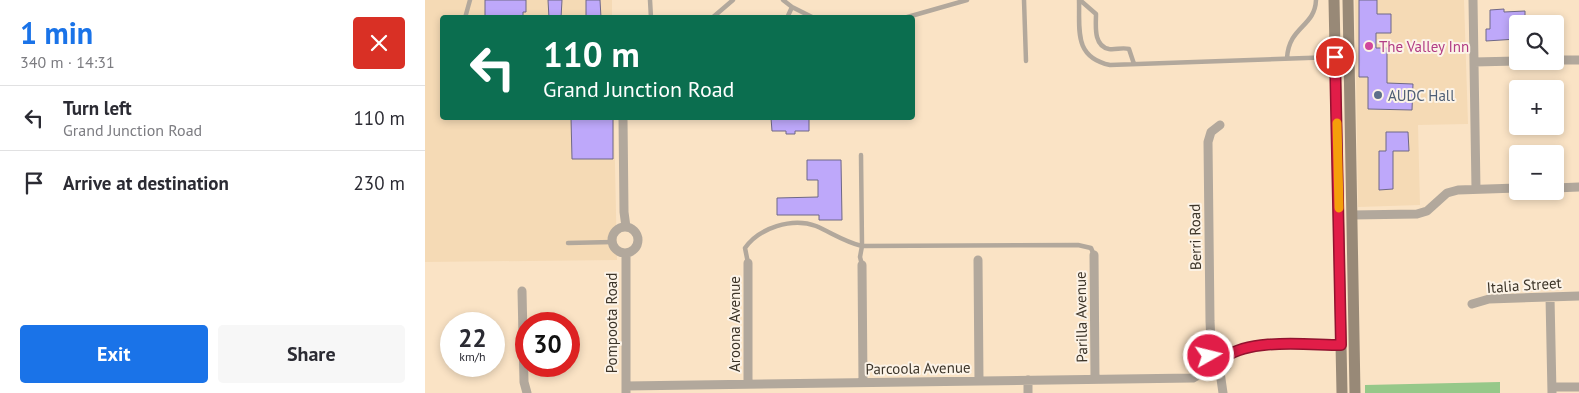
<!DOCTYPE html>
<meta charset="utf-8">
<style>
:root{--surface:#fff;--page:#f7f7f7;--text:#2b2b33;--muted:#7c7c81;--line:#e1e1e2;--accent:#1a73e8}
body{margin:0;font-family:"PT Sans",sans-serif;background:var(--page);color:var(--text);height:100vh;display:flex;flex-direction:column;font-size:19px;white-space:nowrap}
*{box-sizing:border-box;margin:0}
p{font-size:16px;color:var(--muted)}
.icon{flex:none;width:28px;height:28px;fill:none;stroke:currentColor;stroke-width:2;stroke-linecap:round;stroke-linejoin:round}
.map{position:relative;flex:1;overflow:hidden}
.drawer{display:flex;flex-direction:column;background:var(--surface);width:425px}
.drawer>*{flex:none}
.guide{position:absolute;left:15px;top:15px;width:475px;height:105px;border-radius:5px;box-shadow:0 2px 8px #0003;background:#0b6e4f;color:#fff;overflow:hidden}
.fabs{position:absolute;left:1084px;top:15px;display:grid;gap:10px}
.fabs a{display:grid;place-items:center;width:55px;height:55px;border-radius:5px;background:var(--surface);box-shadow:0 2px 8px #0003;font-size:25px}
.speed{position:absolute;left:15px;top:312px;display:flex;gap:10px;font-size:25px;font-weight:700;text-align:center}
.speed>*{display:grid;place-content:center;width:65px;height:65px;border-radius:50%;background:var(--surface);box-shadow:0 2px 8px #0003;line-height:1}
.speed small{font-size:12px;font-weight:400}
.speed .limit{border:8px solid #d22;background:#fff;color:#111}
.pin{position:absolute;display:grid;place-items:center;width:42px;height:42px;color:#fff;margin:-21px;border:2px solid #fff;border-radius:50%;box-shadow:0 1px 5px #0007}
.me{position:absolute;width:55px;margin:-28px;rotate:82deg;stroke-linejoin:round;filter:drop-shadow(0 0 4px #0008)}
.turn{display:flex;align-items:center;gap:18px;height:105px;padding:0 20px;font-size:22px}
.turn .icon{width:65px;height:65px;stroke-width:2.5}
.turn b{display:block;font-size:35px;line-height:42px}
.round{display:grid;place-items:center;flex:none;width:52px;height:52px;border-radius:5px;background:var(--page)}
.head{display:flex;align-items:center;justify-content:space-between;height:85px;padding:0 20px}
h1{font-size:30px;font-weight:700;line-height:38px;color:var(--accent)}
.primary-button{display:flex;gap:10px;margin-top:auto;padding:10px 20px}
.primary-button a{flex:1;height:58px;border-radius:5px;background:var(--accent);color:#fff;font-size:20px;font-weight:700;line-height:58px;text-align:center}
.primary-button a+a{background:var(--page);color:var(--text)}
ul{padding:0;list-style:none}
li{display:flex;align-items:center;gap:15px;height:65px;padding:0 20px;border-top:1px solid var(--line)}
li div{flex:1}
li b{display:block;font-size:19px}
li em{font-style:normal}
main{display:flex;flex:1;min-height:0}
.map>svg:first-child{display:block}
</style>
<main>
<section class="drawer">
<div class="head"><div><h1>1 min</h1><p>340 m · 14:31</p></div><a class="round" style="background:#d93025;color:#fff"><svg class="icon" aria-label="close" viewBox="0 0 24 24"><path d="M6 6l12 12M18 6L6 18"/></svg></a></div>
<ul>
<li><svg class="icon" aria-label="left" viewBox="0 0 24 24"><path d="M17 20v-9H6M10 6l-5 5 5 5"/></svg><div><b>Turn left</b><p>Grand Junction Road</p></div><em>110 m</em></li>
<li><svg class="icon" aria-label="arrive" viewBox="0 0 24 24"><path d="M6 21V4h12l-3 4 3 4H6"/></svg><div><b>Arrive at destination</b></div><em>230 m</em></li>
</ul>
<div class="primary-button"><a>Exit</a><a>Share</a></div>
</section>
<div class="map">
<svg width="1154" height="393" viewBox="0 0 1154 393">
<rect width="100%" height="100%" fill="#fae3c5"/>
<path fill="#f5dab5" d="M0,0H187V17L18,18V118H189L192,260L0,262Z
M930,0H1039L1043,124L993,125L995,205L933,207Z"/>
<path fill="#96c889" d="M1075,382V393H940V385Z"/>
<path fill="#bea8fa" stroke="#6f6886" d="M60,0H101V12H98V18H60Z
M123,0H137L136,18H124Z
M161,0H175L176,18H161Z
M934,0H952V14H966V33H951V48H962V83L988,84L987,110L943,109V77H934Z
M1079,9V12L1100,11V24H1092V39L1061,41V29H1065V10Z
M146,118H188V159H147Z
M346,118H384V131H370V134H361V131H347Z
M961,132H983L984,151H968V189L954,190V151H961Z
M382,160H416L417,220H394V215H352V198L393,197V180H382Z"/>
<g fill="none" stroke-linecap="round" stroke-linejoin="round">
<path stroke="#b2a89c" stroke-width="4.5" d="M225,0L226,18
M358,0L367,7L389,18
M599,0L601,61
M654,0C655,29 648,57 685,65L910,57
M655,0L671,14C671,25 668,46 684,49C691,50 697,47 704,49L709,64
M40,18L45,0
M287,18L308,0
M362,18L367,7
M479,18L542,0
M862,58C864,26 890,27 891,0
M143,243L188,242
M323,263L320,248C334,228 367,217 391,226C407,233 420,242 437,246L436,155
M437,265L435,257L437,246L653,245L666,248L669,255"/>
<path stroke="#b2a89c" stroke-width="9" d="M1048,0L1051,189
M1130,60H1154
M1049,62L1092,61
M198,118L199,212L201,227
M1130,188L1154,187
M927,215L992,214L1002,211L1022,193L1033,190L1092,188
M187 240a13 13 0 1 1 26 0a13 13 0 1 1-26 0Z
M669,255L670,379
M553,260L554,381
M323,263V384
M437,265L438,382
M97,291L99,382L102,393
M1125,297L1127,393
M1047,304L1064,299L1154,296
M782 363a10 10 0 1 1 20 0a10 10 0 1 1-20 0Z
M792,353L786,341L785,321L783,142L786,132L795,125
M800,357C828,338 882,345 916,345
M795,372L798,393
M603,380V393
M201,386L768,378L784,369
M1127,387H1154
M201,393V253"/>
<path stroke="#988977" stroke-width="11" d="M909,0L917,393
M923,0L930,393"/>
</g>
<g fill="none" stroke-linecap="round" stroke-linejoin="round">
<g stroke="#92132f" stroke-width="12">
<path id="route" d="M784,356L792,353L800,357C828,338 882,345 916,345L910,57"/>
</g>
<use href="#route" stroke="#e11d48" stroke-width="9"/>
<path stroke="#f59e0b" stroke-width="9" d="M912,123L914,208"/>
</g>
<circle fill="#d1479c" stroke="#fcf3e7" stroke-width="2" cx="944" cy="46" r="5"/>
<circle fill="#5c6f8a" stroke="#fcf3e7" stroke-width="2" cx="953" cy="95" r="5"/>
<g text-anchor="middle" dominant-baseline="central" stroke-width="4" stroke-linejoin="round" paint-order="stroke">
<g font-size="15" fill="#b23c85" stroke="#fcf3e7" text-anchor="start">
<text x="954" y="46">The Valley Inn</text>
</g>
<g font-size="15" fill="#4e5e75" stroke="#fcf3e7" text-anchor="start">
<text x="963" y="95">AUDC Hall</text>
</g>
<g font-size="15" fill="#3c3428" stroke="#fcf3e7">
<text transform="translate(770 237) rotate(-91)">Berri Road</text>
<text transform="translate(1099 285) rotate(-4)">Italia Street</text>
<text transform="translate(656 317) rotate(-91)">Parilla Avenue</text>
<text transform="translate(186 323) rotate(-90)">Pompoota Road</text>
<text transform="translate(309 324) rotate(-90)">Aroona Avenue</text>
<text transform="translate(493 368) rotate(-1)">Parcoola Avenue</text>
</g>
</g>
</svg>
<div class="fabs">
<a><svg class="icon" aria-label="search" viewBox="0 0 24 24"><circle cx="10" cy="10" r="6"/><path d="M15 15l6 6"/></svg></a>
<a>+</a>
<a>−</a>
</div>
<div class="speed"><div>22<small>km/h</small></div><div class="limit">30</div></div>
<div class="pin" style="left:910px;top:57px;background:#d93025"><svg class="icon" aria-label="arrive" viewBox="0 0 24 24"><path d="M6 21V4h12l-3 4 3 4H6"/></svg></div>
<svg class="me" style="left:784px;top:356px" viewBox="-20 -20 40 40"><circle r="17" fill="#e11d48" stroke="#fff" stroke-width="3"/><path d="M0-11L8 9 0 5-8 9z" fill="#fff"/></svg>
<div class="guide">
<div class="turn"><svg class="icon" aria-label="left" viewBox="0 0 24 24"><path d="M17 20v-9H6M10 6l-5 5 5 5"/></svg><div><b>110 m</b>Grand Junction Road</div></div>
</div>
</div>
</main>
